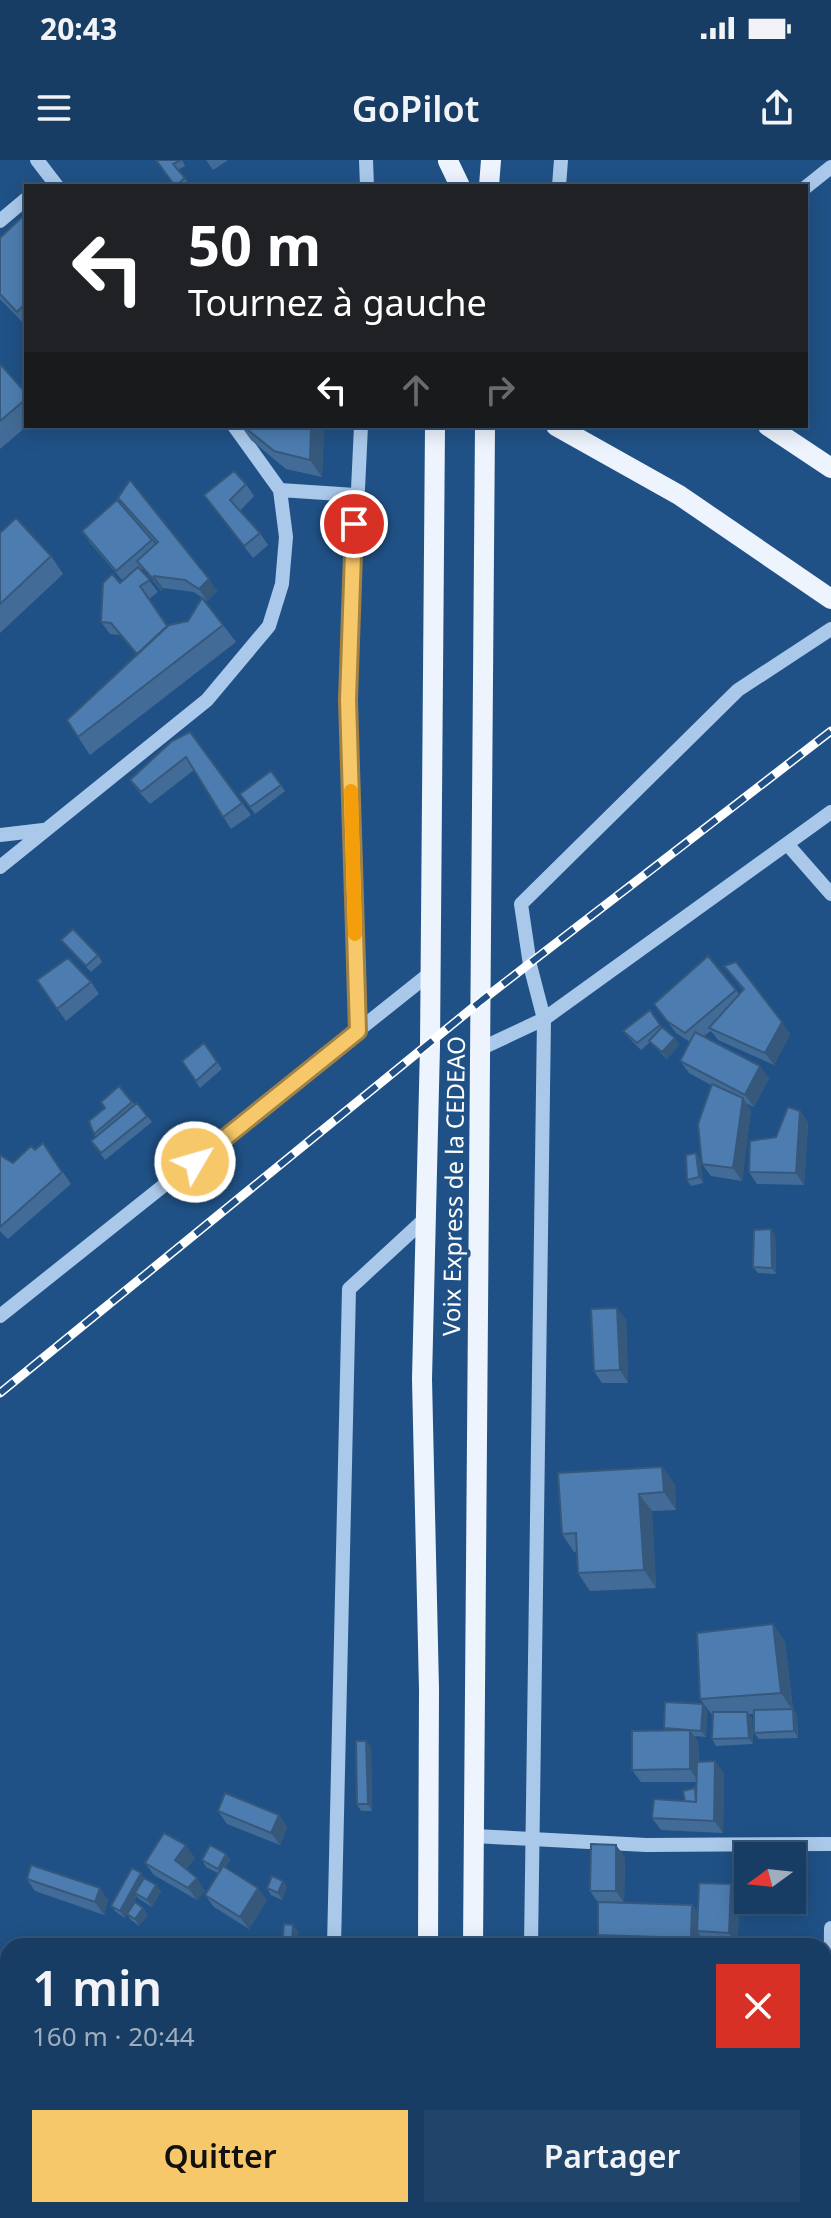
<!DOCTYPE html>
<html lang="fr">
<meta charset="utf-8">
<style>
:root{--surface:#183d64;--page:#21446a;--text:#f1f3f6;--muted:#9faebf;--line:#365678;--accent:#f7c86a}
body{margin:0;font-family:"Noto Sans",sans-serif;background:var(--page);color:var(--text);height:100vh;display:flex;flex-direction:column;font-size:30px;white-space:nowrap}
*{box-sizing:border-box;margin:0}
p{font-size:26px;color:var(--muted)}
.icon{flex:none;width:44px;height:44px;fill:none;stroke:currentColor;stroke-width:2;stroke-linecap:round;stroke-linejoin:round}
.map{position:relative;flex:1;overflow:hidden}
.drawer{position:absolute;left:0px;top:1778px;width:832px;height:280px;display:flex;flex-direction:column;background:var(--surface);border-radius:24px 24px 0 0;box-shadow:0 4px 20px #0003,0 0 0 2px var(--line)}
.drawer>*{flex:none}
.top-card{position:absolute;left:24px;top:24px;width:784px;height:244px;border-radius:0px;box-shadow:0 4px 20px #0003,0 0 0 2px var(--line);background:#202124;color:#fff;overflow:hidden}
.needle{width:52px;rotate:255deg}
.fabs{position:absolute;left:734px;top:1682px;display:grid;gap:16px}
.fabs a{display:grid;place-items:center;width:72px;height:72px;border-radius:0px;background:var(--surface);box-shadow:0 4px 20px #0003,0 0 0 2px var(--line);font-size:40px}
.pin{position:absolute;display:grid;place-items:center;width:68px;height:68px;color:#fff;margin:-34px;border:4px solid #fff;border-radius:50%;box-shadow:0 2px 8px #0007}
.me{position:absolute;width:88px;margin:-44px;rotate:52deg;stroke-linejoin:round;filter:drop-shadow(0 0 6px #0008)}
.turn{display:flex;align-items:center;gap:28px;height:168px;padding:0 32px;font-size:36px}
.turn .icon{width:104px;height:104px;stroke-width:2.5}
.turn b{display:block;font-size:56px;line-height:68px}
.lanes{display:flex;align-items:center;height:76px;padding:0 32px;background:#0003;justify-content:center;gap:40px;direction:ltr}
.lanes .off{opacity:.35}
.round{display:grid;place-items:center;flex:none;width:84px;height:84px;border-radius:0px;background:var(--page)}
.head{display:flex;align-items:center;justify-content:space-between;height:136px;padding:0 32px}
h1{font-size:48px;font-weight:600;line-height:60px}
.primary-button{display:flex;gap:16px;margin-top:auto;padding:16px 32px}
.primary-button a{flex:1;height:92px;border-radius:0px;background:var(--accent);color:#111;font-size:32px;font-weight:600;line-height:92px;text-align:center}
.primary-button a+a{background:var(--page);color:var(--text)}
.status{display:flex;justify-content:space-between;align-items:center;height:56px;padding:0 40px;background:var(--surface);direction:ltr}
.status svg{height:22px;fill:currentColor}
header{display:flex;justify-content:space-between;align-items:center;height:104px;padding:0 32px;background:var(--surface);font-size:36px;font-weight:600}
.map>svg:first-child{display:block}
</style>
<div class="status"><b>20:43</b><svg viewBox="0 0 49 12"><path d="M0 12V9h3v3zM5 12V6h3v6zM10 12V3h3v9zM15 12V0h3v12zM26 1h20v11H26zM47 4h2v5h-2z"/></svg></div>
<header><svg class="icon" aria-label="menu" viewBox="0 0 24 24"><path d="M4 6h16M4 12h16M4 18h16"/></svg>GoPilot<svg class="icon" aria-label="share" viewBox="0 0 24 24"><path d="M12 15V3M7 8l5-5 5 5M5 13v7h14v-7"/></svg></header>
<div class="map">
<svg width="831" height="2058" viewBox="0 0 831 2058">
<rect width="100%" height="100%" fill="#205186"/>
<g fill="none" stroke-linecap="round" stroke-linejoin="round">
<path stroke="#aac9ea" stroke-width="14" d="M37,0L57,26
M366,0L367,26
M559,26L561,0
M806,27L831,7
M0,61L26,39
M234,266L280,330L355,335
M0,675L43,670
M788,685L831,734
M0,707L207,540L269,466L282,424L286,377L280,330
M358,871L348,540L361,266
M480,889L544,859L831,652
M0,1156L429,814
M474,1676L646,1685L831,1684
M334,1786L349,1129L425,1059
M531,1786L544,859L530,805L521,744L738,530L831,469
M531,2050V2058
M104,2057L107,2058
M281,2058L291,2050
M330,2058L331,2050
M828,2058L831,1768"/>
<path stroke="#edf4fe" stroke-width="20" d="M448,1L460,26
M489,26L491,0
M556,266L679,335L831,439
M768,266L831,308
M428,1786L429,1529L422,1219L430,886L435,266
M473,1786L485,266
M425,2058V2050
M470,2058V2050"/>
<g stroke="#fff" stroke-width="9">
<path id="rail" d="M0,1233L481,841L831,571"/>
</g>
<use href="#rail" stroke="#205186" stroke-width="6" stroke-dasharray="18" stroke-linecap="butt"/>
</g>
<path fill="#426c97" d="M156,0H182L185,6L178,10L190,25L188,26H175Z
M206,0H228L213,10Z
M26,53V166L0,139V78Z
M0,204L26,233V266H27L0,289Z
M241,266H324L322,317L286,309L251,280Z
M246,324L254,336L240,351L260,373L268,385L253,398L204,335Z
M118,338L217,431L207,441L194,432L163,428L161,431L143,408L141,410L158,432L149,439L168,466L223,465L236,482L90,595L78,577L137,495L120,475L110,474L101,462L120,423L123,421L90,383L82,371L152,380L155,384L156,383L126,350Z
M0,373L51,396L63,414L0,473Z
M190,572L251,655L231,669L194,610L150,644L139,632L130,620Z
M271,611L285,631L255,654L240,634Z
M61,780L98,795L102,802L91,812Z
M708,796L739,834L743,830L724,806L790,874L774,905L718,880L711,871L704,876L769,918L754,947L746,943L751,950L742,1021L711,1016L702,1004L711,925L689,913L680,901L690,882L676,873L654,844Z
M37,820L91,822L99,834L66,861Z
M650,850L661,867L679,885L667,899L650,882L641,890L628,877L623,871Z
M204,883L222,909L200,928L182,901Z
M119,926L135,945L137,943L152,962L105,1000L91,981L96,977L94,974L105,948Z
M800,951L808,963L804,1025L757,1024L749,1012L776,977Z
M43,983L71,1024L8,1079L0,1071V995L13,1003L35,990Z
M696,993L700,1000L703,1023L691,1026L687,1020Z
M775,1075L776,1114L758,1113L753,1107Z
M617,1148L626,1160L628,1223H602L594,1211Z
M662,1307L675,1325L676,1350L652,1351L656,1428L590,1431L578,1413L577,1391L574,1392L562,1374Z
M773,1464L785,1482L793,1549L797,1555L798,1578L759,1579L754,1573V1554H748L752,1558L753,1584L716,1586L712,1579L713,1556L700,1539Z
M703,1544L707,1550L706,1577L694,1576L698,1582L699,1602L724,1613L723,1673L661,1670L652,1658L685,1641L696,1630V1622H641L632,1610L665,1570L664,1568Z
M366,1581L371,1587L372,1651H361L357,1644Z
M218,1651L279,1655L287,1667L280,1685L227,1664Z
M226,1694L230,1700L226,1707L267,1740L249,1769L214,1747L205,1735L218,1713L206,1707L202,1700Z
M625,1697L624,1743L692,1745L698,1754L731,1724L740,1736L737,1786H606L598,1775V1742L590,1731Z
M195,1698L186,1709L205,1731L197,1740L154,1715L145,1703Z
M145,1718L161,1731L152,1747L139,1739L137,1736L127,1753L148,1755L139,1766L131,1760L127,1754L125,1758L116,1752L111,1746Z
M27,1719L108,1740L104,1755L35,1731Z
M287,1727L282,1740L271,1735L267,1728Z
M2,1995L6,2002L8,2007V2027L0,2029V1996Z
M651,2050H700L699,2058H601H657Z"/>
<path fill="#36587b" d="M311,266H324L322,317L310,300Z
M154,416L163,428L161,431L153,419Z
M209,419L217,431L207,441L199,429Z
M782,862L790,874L774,905L765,893Z
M675,878L679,885L667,899L662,892Z
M760,906L769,918L754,947L745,935Z
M743,938L751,950L742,1021L733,1008Z
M800,951L808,963L804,1025L796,1013Z
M696,993L700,1000L703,1023L699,1017Z
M771,1069L775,1075L776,1114L772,1108Z
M617,1148L626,1160L628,1223L620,1210Z
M662,1307L675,1325L676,1350L664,1332Z
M639,1334L652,1351L656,1428L644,1410Z
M773,1464L785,1482L793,1551V1549L797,1555L798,1578L794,1571L793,1551L781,1533Z
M703,1544L707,1550L706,1577L701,1571Z
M747,1552L752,1558L753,1584L749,1578Z
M690,1570L698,1582L699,1622L690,1609Z
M366,1581L371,1587L372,1651L368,1644Z
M715,1601L724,1613L723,1673L714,1661Z
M279,1655L287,1667L280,1685L271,1673Z
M186,1685L195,1698L184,1712L175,1700Z
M616,1685L625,1697L624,1743L616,1731Z
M226,1694L230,1700L222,1715L218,1709Z
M141,1713L146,1720L135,1733L137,1736L125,1758L120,1751Z
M197,1718L205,1731L197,1740L188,1728Z
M283,1721L287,1727L282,1740L278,1733Z
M731,1724L740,1736L737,1786L729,1773Z
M156,1725L161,1731L152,1747L147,1740Z
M100,1728L108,1740L104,1755L95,1742Z
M258,1728L267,1740L249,1769L240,1757Z
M692,1745L700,1757L697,1771L700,1775L699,1786H696L691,1778Z
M143,1748L148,1755L139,1766L135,1759Z
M293,1765L298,1771L297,1786H292Z
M2,1995L6,2002L8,2007V2016Z
M690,2050H700L699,2058H695Z"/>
<path fill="#4d7db0" stroke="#36587b" stroke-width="2" d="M156,0H181L173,4L185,18L175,26Z
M26,53V143L17,152L0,134V78Z
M0,204L26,233V239L0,261Z
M243,266H311L310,300L274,291Z
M234,311L246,324L230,340L260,373L244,386L204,335Z
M130,320L209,419L199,429L185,420L154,416L153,419L137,401L158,382L118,338Z
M117,340L152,380L116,411L82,371Z
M16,358L51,396L0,444V373Z
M138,407L150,420L140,426L167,466L137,494L111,463L101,462L103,423L112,414L120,423Z
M202,438L223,465L78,577L67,560L169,465L188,461Z
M190,572L242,643L223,657L186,597L141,632L130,620L172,581Z
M271,611L281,625L250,647L240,634Z
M73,769L98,795L86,806L61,780Z
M708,796L736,830L685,873L667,861L654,844Z
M68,798L91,822L57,849L37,820Z
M736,802L782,862L765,893L709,868L744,829L724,806Z
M650,850L660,865L637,883L623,871Z
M662,867L675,878L662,892L649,881Z
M695,872L760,906L745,935L680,901Z
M204,883L217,902L196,921L182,901Z
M712,924L743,938L733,1008L702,1004L698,964Z
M119,926L132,942L94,974L89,961L105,948L101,942Z
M137,943L147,956L101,993L91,981Z
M788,947L800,951L796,1013L749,1012L750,981L776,977Z
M43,983L62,1012L0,1067V995L13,1003L31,986L35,990Z
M696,993L699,1017L687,1020L686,995Z
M771,1069L772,1108L753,1107L754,1070Z
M617,1148L620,1210L594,1211L591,1149Z
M662,1307L664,1332L639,1334L644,1410L578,1413L576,1373L562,1374L558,1313Z
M773,1464L781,1533L700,1539L697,1473Z
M665,1542L703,1544L701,1571L664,1568Z
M793,1549L794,1571L754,1573V1550Z
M713,1552H747L749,1578L712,1579Z
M690,1570V1609L632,1610V1571Z
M356,1581H366L368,1644H357Z
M715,1601L714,1661L652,1658L654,1639L696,1642L697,1602Z
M695,1628L696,1642L685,1641L683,1631Z
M225,1633L279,1655L271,1673L218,1651Z
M164,1673L186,1685L175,1700L197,1718L188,1728L145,1703Z
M591,1684L616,1685V1731H590Z
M210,1685L226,1694L218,1709L202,1700Z
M31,1705L100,1728L95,1742L27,1719Z
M223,1706L258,1728L240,1757L205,1735Z
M132,1708L141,1713L120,1751L111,1746Z
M272,1716L283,1721L278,1733L267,1728Z
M144,1718L156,1725L147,1740L135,1733Z
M699,1723L731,1724L729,1773L697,1771Z
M135,1742L143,1748L135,1759L127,1754Z
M598,1742L692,1745L691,1778L598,1775Z
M284,1764L293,1765L292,1786H282Z
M725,1781V1786H697V1782Z
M8,1891V1915L2,1914Z
M2,1995L8,2019L0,2021V1996Z
M601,2056L665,2058H601Z"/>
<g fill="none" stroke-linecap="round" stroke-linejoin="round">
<g stroke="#a18245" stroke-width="20">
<path id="route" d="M195,1002L358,871L348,540L354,364"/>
</g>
<use href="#route" stroke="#f7c86a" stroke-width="14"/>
<path stroke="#f59e0b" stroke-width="14" d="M351,631L355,774"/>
</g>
<g text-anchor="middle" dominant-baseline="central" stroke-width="7" stroke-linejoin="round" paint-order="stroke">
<g font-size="24" fill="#fff" stroke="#205186">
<text transform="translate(453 1026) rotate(-89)">Voix Express de la CEDEAO</text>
</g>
</g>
</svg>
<div class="fabs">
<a><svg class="needle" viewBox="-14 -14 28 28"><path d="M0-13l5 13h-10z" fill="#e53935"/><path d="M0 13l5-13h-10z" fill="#9faebf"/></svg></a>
</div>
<div class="pin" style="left:354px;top:364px;background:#d93025"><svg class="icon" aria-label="arrive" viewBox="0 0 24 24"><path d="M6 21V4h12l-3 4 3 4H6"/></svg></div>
<svg class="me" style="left:195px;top:1002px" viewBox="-20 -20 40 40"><circle r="17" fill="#f7c86a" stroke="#fff" stroke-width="3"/><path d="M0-11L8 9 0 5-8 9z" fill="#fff"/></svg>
<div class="top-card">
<div class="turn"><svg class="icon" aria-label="left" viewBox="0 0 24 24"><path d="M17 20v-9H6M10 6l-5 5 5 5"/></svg><div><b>50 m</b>Tournez à gauche</div></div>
<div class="lanes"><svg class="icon" aria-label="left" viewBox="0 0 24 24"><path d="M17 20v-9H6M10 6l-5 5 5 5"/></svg><svg class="icon off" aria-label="ahead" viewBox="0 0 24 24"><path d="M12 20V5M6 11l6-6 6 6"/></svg><svg class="icon off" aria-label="right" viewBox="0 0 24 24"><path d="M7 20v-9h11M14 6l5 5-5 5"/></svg></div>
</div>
<section class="drawer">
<div class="head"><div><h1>1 min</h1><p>160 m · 20:44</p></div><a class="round" style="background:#d93025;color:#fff"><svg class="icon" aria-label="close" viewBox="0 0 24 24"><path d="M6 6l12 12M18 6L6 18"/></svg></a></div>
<div class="primary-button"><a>Quitter</a><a>Partager</a></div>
</section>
</div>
